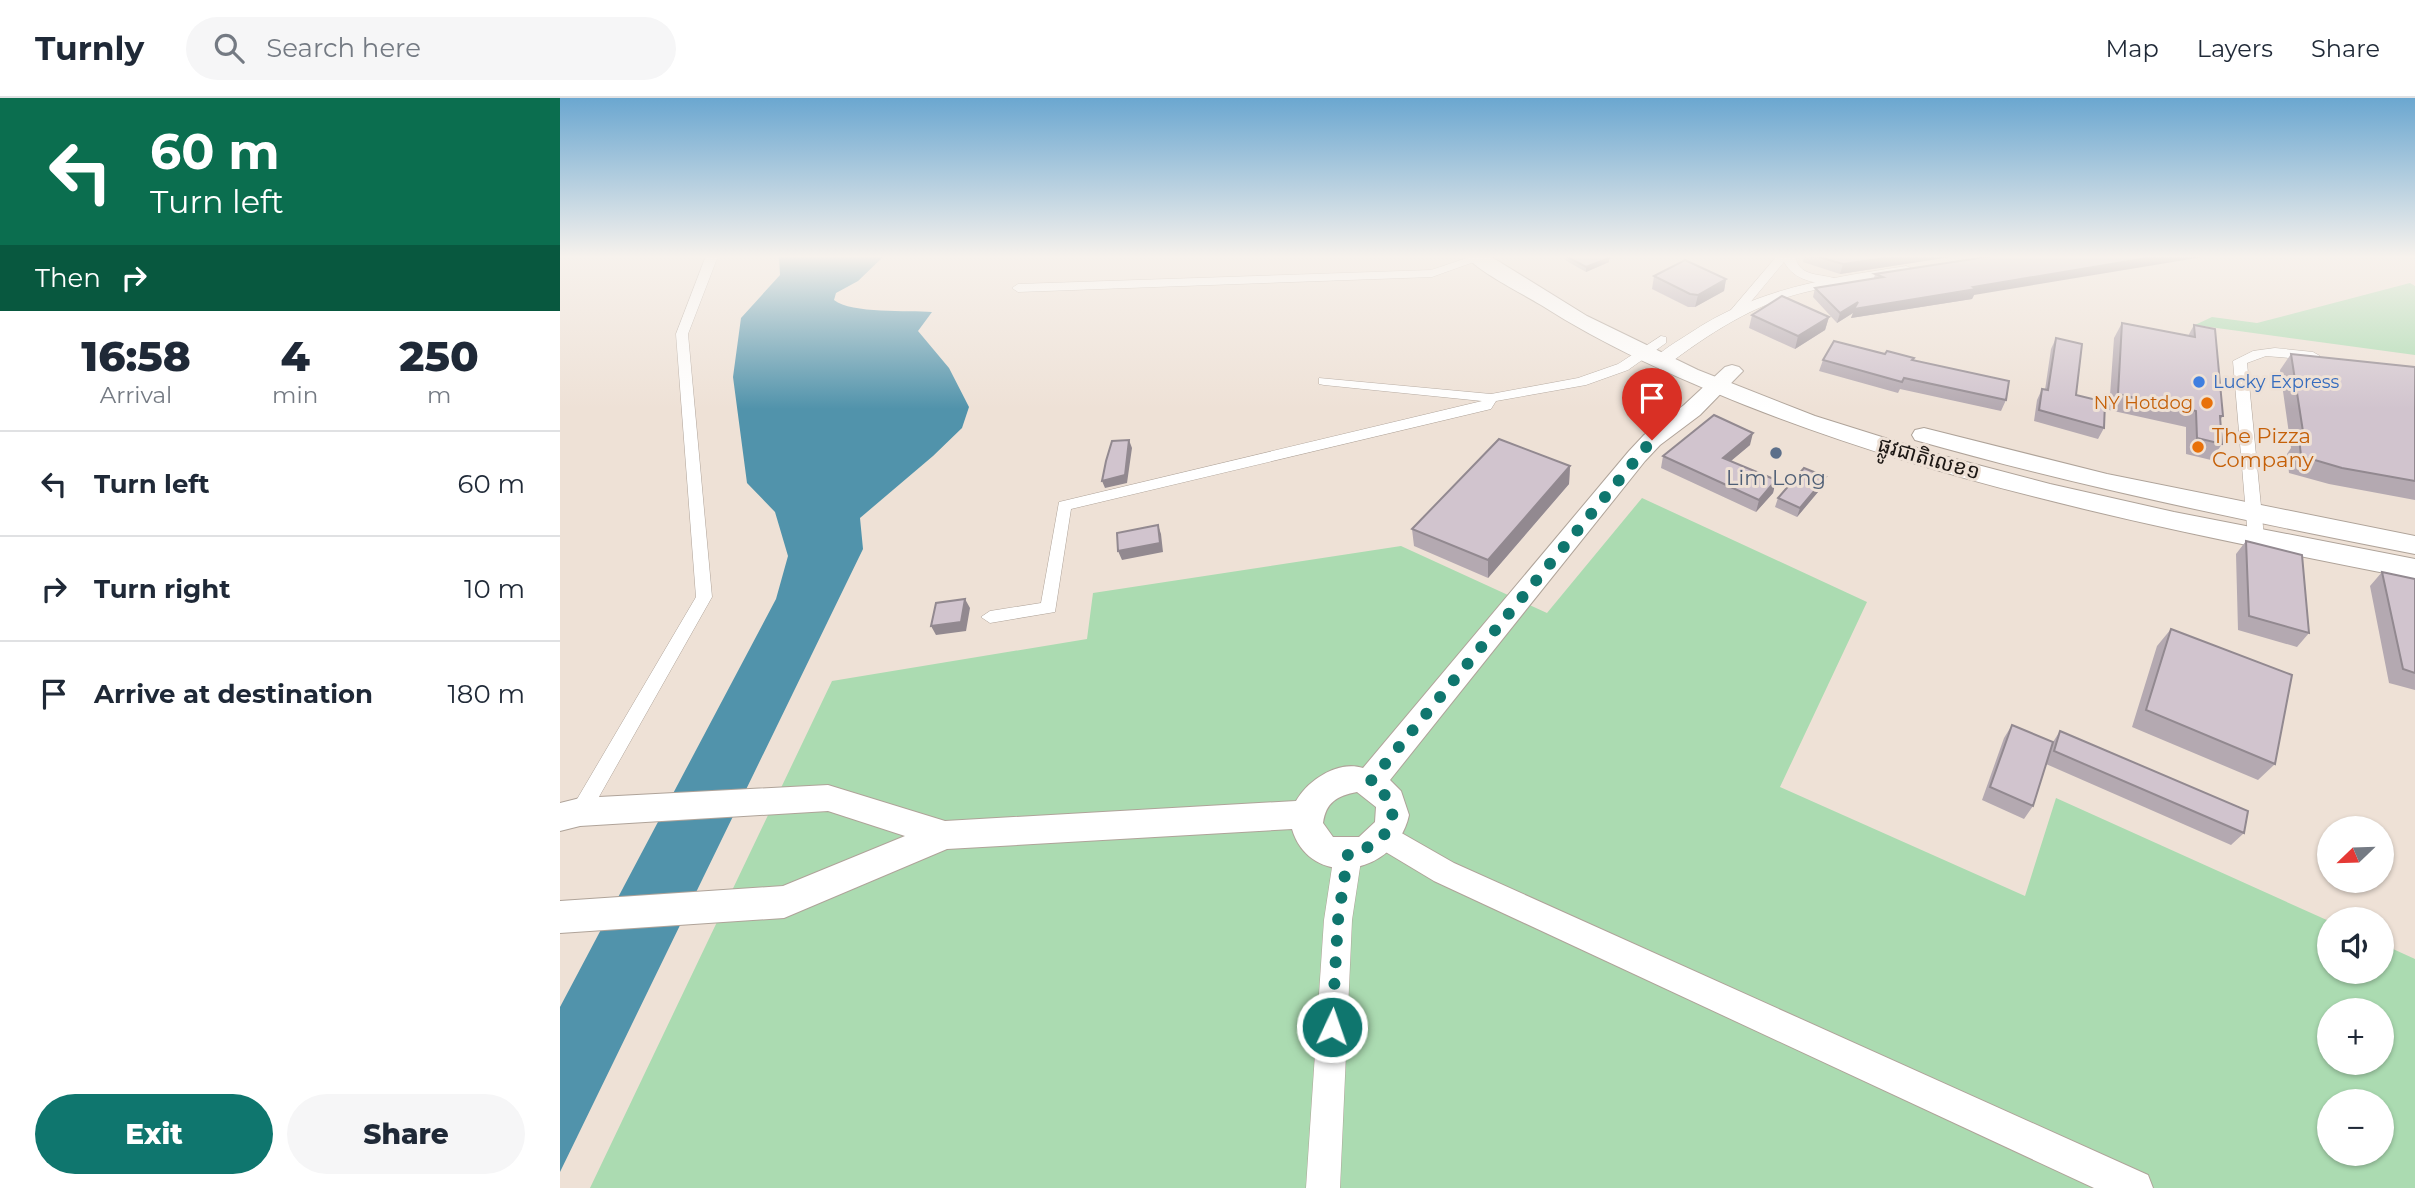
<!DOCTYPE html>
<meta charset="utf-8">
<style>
:root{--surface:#fff;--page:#f6f6f7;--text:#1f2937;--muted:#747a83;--line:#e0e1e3;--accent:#0f766e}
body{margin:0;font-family:Montserrat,"Noto Sans Khmer",sans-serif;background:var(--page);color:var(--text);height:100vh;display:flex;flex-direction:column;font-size:26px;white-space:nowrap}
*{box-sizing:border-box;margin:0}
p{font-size:23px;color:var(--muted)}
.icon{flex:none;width:38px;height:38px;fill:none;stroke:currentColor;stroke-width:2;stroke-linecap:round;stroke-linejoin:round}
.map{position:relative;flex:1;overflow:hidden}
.details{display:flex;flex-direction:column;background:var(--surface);width:560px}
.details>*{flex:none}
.top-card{background:#0b6e4f;color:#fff;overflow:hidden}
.needle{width:46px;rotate:247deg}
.buttons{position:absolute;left:1757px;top:718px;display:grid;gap:14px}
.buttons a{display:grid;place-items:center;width:77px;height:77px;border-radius:50%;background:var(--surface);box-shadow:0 2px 5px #0004;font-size:35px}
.pin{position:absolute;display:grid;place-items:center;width:60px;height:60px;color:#fff;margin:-72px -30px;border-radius:50% 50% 50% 0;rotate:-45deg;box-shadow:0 0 7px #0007}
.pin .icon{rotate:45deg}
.me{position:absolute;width:77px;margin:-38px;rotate:3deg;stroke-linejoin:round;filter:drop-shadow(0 0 5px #0008)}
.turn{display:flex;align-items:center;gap:24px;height:147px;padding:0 35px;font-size:32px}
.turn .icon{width:91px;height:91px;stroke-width:2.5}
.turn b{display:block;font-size:49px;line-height:60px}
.then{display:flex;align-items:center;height:66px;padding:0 35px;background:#0003;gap:14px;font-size:26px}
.eta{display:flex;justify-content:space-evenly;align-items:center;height:119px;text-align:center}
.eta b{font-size:42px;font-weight:800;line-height:49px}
.action{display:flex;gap:14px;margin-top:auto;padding:14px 35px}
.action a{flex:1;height:80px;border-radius:42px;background:var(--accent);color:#fff;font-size:28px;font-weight:800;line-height:80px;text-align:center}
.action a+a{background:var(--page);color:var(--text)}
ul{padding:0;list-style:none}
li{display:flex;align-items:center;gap:21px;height:105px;padding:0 35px;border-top:2px solid var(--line)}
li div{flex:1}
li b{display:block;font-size:26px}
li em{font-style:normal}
header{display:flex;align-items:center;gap:42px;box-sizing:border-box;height:98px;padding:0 35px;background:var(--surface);border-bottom:2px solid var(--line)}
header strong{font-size:33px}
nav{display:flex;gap:38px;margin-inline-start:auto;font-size:24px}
.search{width:490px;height:63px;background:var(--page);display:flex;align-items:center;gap:18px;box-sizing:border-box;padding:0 24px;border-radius:38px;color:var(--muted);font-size:26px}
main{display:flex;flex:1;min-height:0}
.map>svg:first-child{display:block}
</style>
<header>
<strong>Turnly</strong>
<div class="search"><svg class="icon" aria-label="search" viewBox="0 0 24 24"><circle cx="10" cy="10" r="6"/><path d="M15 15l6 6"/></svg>Search here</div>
<nav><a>Map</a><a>Layers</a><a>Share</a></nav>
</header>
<main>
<section class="details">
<div class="top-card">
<div class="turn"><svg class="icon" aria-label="left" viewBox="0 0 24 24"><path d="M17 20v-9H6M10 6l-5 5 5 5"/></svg><div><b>60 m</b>Turn left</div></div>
<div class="then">Then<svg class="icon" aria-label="right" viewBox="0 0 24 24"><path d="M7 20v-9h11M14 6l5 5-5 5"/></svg></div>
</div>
<div class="eta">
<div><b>16:58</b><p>Arrival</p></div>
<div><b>4</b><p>min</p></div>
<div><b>250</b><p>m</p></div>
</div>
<ul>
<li><svg class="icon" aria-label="left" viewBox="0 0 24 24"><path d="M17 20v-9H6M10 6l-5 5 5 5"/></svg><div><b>Turn left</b></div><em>60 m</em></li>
<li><svg class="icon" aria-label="right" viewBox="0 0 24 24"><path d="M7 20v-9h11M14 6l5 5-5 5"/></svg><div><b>Turn right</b></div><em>10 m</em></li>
<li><svg class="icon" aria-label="arrive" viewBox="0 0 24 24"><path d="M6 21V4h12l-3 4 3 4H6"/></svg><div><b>Arrive at destination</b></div><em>180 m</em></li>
</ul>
<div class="action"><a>Exit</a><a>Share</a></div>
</section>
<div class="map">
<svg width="1855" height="1090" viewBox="0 0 1855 1090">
<rect width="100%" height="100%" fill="#eee1d6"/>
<path fill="#abdbb1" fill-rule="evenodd" d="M1850,185L1855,188V257L1635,227L1652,219L1697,225Z
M1082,400L1307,504L1220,689L1465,798L1496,700L1769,823V873H1822V846L1855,861V1090H30L272,583L527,541L533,495L841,448L987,515ZM1769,912H1822V964H1769ZM1769,1003H1822V1055H1769Z"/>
<path fill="#5193ab" d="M219,158H324L298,183L276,195L274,202C292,216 348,212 372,214L358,233L389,270L409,309L402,330L373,358L300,420L303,451L0,1074V909L216,501L228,458L215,414L187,385L173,279L181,220L220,177Z"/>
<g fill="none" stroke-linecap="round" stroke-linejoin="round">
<g stroke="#afa399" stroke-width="1">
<path id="minor" d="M146,158H158L128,236L152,499L27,720L20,723L13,720L10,714L13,708L136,499L116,236Z
M913,158L925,160L872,179L458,194L452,190L458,186L871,172Z
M1217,158H1235C1240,183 1267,173 1282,184L1276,188C1256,185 1234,183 1224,164L1179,218H1171V212Z
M1101,238L1106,239V245L1068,272L1026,287L936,303L931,311L511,411L495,514L430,525L421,519L430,513L481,505L499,404L922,303L764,287L759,286V280L931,296L1018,280L1058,266Z
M1715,250L1753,254L1760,258L1753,262L1706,258L1687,265L1704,439L1696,444L1688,439L1673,263L1693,253Z"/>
</g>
<g stroke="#afa399" stroke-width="1">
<path id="tertiary" d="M1346,168L1351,170L1354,173L1351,176C1318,184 1283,186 1250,193C1195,205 1150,235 1106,268L1100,269L1091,264C1101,252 1118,243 1130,235C1197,190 1269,180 1346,168Z
M788,744L798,748L802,756L792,822L780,1090H746L764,822L774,756L778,748Z"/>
</g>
<g stroke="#afa399" stroke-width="2">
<path id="secondary" d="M824,725L894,765L1588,1077L1593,1090H1534L874,783L814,747L810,738L814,729Z"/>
</g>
<g stroke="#afa399" stroke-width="2">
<path id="primary" d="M1172,267L1179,269L1183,273L1179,277L1140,317L1100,347L1085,363L830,682L841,693L849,717C836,778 750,792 732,731L387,751L224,820L0,835V803L223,788L345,738L268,713L20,728L0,733V705L20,700L268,687L385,723L736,703C748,682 778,662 803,670L1069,353L1084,337L1124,307L1165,269ZM797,694L816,709L815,724L799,739H773L763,725C766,704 777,698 797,694Z"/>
</g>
<g stroke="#afa399" stroke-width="2">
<path id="trunk" d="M906,158H930L1027,218L1138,272L1255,318L1376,356L1490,386L1614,414L1855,461V481C1629,436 1400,392 1185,307C1115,279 1045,248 981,207C963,196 917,173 906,158Z
M1364,330L1547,376L1855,438V456C1687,423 1520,389 1355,342L1352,337L1355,332Z"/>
</g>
<use href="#minor" fill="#fff" fill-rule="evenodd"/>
<use href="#tertiary" fill="#fff" fill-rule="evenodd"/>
<use href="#secondary" fill="#fff" fill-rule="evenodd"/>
<use href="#primary" fill="#fff" fill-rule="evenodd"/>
<use href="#trunk" fill="#fff" fill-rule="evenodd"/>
</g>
<path fill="#b4a9b1" d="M1006,158L1049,160V164L1026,174L1005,162Z
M1245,158H1397L1280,176L1243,164Z
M1315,176L1414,197L1412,201L1291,220L1293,215L1277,225L1253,199L1255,190L1314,180Z
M1094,178L1166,181L1164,193L1135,209H1128L1092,191Z
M1192,217L1269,219L1265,232L1235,251L1189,230Z
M1562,225L1628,238L1634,227L1663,318L1660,322L1662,346L1651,362L1626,356V329L1549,312L1554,240Z
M1496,240L1516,297L1544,330L1538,341L1474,323L1477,302L1482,291L1485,292L1491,251Z
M1325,256L1353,262L1446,302L1441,313L1340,291L1338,295L1259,273L1263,262Z
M1731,256L1855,269V402L1769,386L1729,375L1727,356L1731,350L1720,272Z
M1190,347L1171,363L1216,382L1213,395L1196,414L1101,370L1103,358Z
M1010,368L1009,386L928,480L854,448L852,431Z
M1263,388L1237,419L1215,409L1218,400Z
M1686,443L1749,535L1737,549L1678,532L1676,456Z
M1822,474L1855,481V592L1829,585L1810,488Z
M1611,531L1715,666L1698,682L1572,629L1597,548Z
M1452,627L1493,644L1500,633L1684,735L1671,747L1486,666L1473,708L1464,721L1422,702L1444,640Z"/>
<path fill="#928990" d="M1339,158H1397L1280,176L1283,166Z
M1599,158H1649L1414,197L1412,201L1291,220L1293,215L1277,225L1280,215L1298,204L1413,189Z
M1049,160V164L1026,174V169Z
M1166,181L1164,193L1135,209L1138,197Z
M1269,219L1265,232L1235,251L1238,238Z
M1193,335L1190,347L1160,372L1163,360Z
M569,342L572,350L567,385L545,390L542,383Z
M1010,368L1009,386L928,480V462Z
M1266,379L1263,388L1237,419L1240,410Z
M1216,382L1213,395L1196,414L1199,402Z
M598,427L601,436L603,454L562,462L558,453Z
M405,501L410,510L406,533L376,537L371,528Z"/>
<path fill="#d1c4ce" stroke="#928990" stroke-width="2" d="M1006,158H1046L1049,160L1026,169Z
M1256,158H1339L1283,166Z
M1432,158H1599L1413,189L1416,191L1294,211L1298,204L1280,215L1255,190L1323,179L1315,176Z
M1125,162L1166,181L1138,197L1130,196L1094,178Z
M1222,198L1269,219L1238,238L1192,217Z
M1562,225L1635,239L1634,227L1655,231L1663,318H1660L1662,346L1637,340L1636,313L1558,296Z
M1496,240L1522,246L1516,297L1545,304L1544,330L1479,312L1482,291L1488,292Z
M1274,243L1325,256L1327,253L1354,260L1352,262L1449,283L1446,302L1344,280L1342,284L1263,262Z
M1731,256L1855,269V383L1782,370L1741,358L1739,339L1744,340Z
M1154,317L1193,335L1163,360L1216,382L1199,402L1103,358Z
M939,341L1010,368L928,462L852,431Z
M569,342L565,377L542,383L546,363L552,343Z
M1244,370L1266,379L1240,410L1218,400Z
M598,427L600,445L558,453L557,435Z
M1686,443L1742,457L1749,535L1689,518Z
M1822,474L1855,481V575L1843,571Z
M405,501L401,524L371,528L376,505Z
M1611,531L1732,577L1715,666L1586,612Z
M1452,627L1493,644L1473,708L1430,689Z
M1500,633L1688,713L1684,735L1494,653Z"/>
<linearGradient id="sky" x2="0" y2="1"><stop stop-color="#6ba7d0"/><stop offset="0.51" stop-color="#f7f2ed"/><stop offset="1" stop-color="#f7f2ed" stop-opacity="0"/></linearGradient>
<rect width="1855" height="311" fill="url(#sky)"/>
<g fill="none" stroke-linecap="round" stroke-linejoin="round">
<path stroke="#0f766e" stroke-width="12" stroke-dasharray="0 21.6" d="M772,929L778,822L788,756C829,747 852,712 810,684L1092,342"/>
</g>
<circle fill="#3f7fe0" stroke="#eee1d6" stroke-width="2.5" cx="1639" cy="284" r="7"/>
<g fill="#e8710a" stroke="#eee1d6" stroke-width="2.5">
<circle cx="1647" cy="305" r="7"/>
<circle cx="1638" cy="349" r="7"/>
</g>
<circle fill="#5c6f8a" stroke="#eee1d6" stroke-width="2.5" cx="1216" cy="355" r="7"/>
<g text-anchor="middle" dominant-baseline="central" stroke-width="6" stroke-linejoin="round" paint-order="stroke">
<g font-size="18" fill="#366cbe" stroke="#eee1d6" text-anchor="start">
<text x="1653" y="284">Lucky Express</text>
</g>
<g font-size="18" fill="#c56008" stroke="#eee1d6" text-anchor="end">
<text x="1633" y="305">NY Hotdog</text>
</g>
<g font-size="21" fill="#c56008" stroke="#eee1d6" text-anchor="start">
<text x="1652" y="337">The Pizza<tspan x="1652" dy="24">Company</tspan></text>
</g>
<g font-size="21" fill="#1c1714" stroke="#eee1d6">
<text transform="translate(1369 360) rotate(16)">ផ្លូវជាតិលេខ១</text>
</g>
<g font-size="21" fill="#4e5e75" stroke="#eee1d6">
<text x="1216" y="379">Lim Long</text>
</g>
</g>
</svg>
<div class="buttons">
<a><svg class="needle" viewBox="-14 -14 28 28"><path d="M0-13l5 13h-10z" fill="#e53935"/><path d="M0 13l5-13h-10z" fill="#747a83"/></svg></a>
<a><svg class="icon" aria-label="sound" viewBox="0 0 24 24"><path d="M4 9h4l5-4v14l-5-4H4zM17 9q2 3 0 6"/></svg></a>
<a>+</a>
<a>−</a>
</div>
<div class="pin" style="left:1092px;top:342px;background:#d93025"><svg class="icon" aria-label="arrive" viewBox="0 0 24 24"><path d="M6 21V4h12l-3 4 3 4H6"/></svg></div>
<svg class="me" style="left:772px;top:929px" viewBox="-20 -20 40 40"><circle r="17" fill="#0f766e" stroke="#fff" stroke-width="3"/><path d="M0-11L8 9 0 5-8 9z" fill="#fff"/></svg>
</div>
</main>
